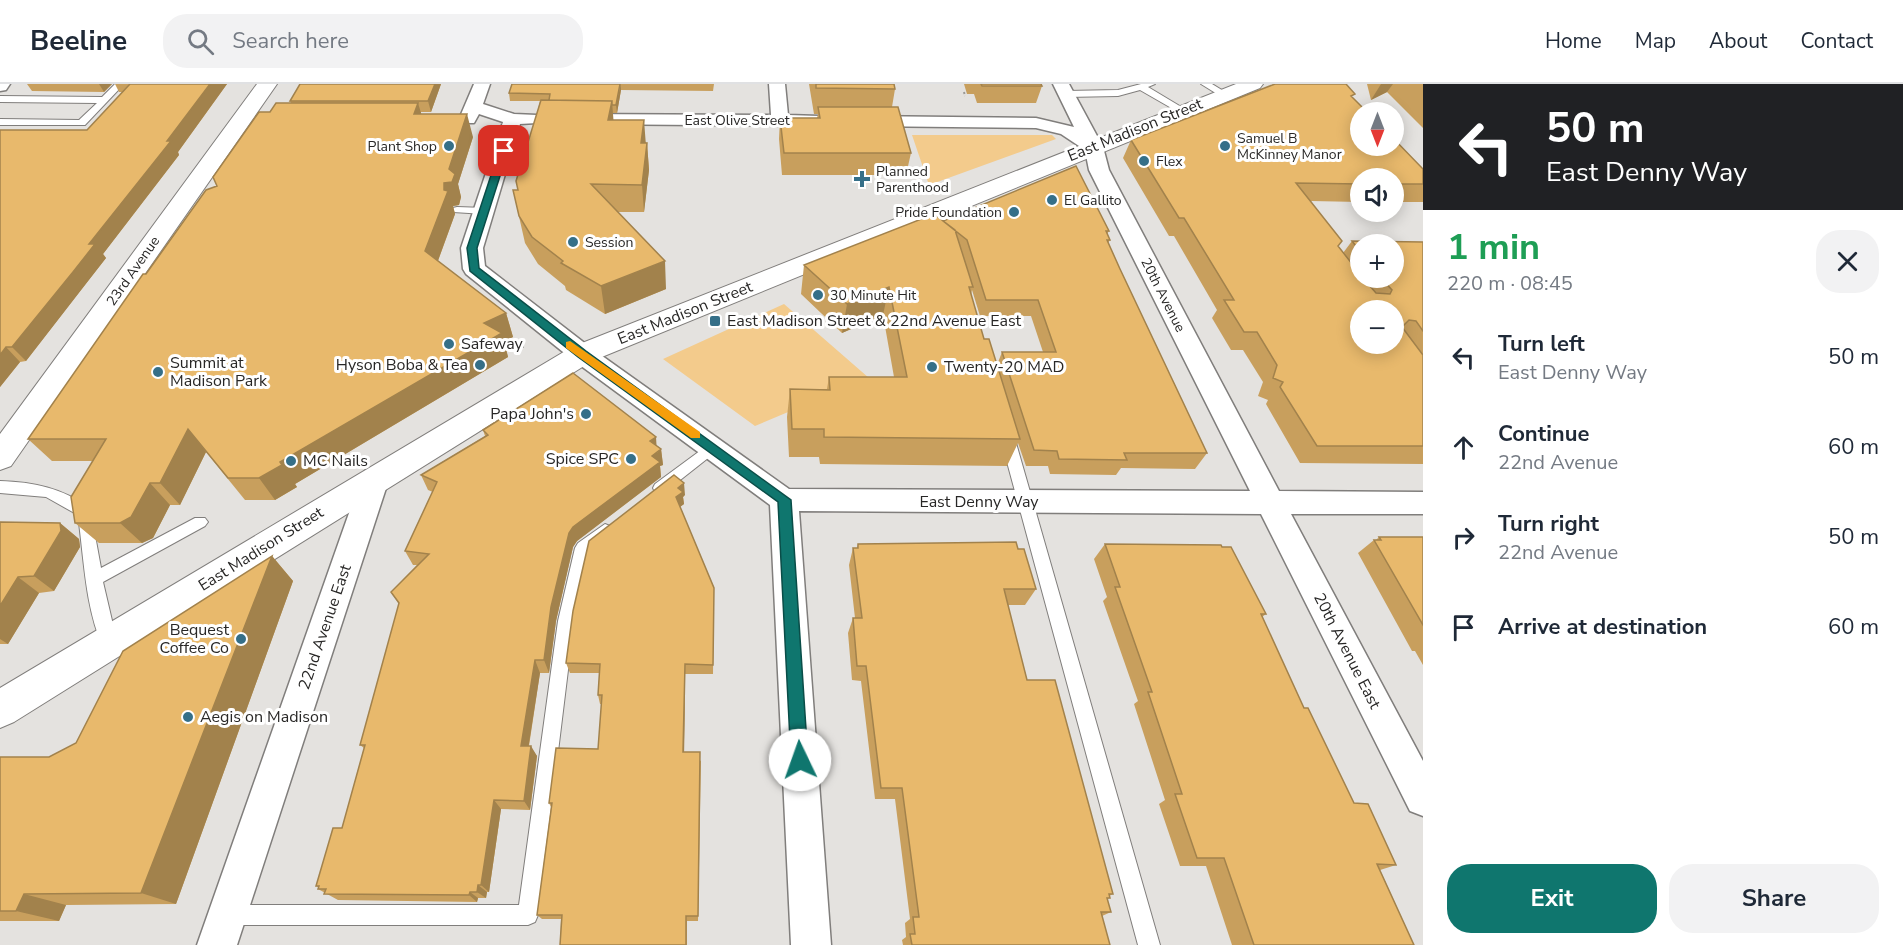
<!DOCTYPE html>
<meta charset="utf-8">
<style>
:root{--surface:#fff;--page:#f2f2f3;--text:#1f2937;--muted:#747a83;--line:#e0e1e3;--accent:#0f766e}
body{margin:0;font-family:"Nunito Sans",sans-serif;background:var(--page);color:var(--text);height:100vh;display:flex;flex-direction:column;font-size:22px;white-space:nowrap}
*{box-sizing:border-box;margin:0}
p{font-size:20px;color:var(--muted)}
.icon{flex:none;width:33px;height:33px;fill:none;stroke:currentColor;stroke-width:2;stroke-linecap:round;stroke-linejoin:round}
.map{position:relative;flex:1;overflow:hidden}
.side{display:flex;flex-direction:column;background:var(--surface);width:480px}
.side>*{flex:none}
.hud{background:#202124;color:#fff;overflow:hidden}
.needle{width:39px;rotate:180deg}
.fabs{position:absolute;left:1350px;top:18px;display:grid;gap:12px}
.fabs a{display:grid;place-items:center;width:54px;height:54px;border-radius:50%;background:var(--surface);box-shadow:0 3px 15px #0003;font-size:30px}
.pin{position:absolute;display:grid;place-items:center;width:51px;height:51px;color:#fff;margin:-26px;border-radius:12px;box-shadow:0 3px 9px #0006}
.me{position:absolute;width:66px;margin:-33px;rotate:357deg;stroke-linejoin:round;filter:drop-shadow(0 0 4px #0008)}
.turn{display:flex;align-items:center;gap:21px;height:126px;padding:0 24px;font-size:27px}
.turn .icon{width:78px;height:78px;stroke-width:2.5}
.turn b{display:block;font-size:42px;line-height:51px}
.round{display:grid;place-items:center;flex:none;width:63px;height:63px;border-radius:24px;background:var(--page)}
.head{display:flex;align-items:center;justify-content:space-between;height:102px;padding:0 24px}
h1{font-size:36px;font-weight:700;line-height:45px;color:#1e9e55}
.button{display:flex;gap:12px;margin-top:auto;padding:12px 24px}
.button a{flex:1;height:69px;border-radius:24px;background:var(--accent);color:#fff;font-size:24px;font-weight:700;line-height:69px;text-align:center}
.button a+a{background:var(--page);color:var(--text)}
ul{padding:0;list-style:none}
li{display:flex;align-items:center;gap:18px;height:90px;padding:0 24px}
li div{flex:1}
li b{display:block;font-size:22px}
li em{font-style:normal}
header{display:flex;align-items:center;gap:36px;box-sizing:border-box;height:84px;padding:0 30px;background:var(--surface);border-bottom:2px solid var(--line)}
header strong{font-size:28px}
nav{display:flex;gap:33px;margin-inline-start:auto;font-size:21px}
.search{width:420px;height:54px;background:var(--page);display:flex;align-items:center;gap:15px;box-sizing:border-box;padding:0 21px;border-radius:24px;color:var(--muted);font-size:22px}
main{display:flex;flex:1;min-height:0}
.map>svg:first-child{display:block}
</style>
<header>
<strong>Beeline</strong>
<div class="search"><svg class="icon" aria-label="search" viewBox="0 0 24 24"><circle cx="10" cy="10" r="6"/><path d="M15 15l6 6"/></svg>Search here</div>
<nav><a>Home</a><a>Map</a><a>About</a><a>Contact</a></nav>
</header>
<main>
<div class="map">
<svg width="1423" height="861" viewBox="0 0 1423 861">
<rect width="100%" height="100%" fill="#e4e2df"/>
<path fill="#f3cb8c" d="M912,51H1052L1056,55L929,101Z
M784,220L869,294L755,342L663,275Z"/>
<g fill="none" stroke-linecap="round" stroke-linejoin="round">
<g stroke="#807e7c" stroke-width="2">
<path id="service" d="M115,0H124L85,41H0V35L79,36L97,19L0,18V12L102,13Z
M1141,0H1155L1148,3L1188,27L1180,29L1140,6L1118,12L1066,13L1061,10L1066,7L1118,6Z
M1201,0H1212L1230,11L1222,13Z
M457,123L485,124L490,127L485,130L453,128V124Z
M1007,347L1014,352L1160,861H1138L1000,352Z
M712,358L717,359L719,363L717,367L665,408H655L653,404L655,400Z
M0,397C34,398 62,404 90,424L101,484L195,434H205L208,438L205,442L103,498L117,558L115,563L109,566L103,563C85,523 84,474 78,431L46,413L0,409Z
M605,440L610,442L613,446L590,467L574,537L538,831L535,838L528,841H227L220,838L217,831L220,824L227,821H519L558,537L575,464L578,459Z"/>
</g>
<g stroke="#807e7c" stroke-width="3">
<path id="minor" d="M0,0H10L6,6L0,7Z
M474,0H490L483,20L514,30L537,31L540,35L537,39L520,40L483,164L485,182L591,264L789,405L1250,407L1089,86L1085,66L1061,50L1036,44L862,42L853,37L862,32L1036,34L1074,43L1053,0H1069L1103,63L1109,86L1279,407L1423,408V430H1291L1423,677V732L1410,727L1261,430L799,427L831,861H791L770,421L573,276L466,190L463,185L461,164L503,38L479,30L474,39H462L459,35Z
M769,0H785L788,31L819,32L828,37L819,42L574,40L565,35L574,30L771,31Z
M375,384L385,387L389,395L237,861H197L361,395L365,387Z"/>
</g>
<g stroke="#807e7c" stroke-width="2">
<path id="primary" d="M257,0H277L11,382L0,386V350Z
M1236,0H1263L1260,4L592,277L14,638L0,644V604L572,263Z"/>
</g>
<path stroke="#9b9a97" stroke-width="2" stroke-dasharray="2 2" stroke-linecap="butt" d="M964,8L965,12"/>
<path stroke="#9b9a97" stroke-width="4" stroke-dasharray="3 3" stroke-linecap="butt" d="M503,262H524"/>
<use href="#service" fill="#fff" fill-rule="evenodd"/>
<use href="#minor" fill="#fff" fill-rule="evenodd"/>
<use href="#primary" fill="#fff" fill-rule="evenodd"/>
</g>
<path fill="#c89f5d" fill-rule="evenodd" d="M27,0H112L104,8L32,7Z
M115,0H227L178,68L179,71L103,170L106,174L84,202L26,277L20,278L0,303V46H87L123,8H119Z
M441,0L431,28H421V30L473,53L458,100L461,113L459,121L453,122L455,130L438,177L506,229L513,253L504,257L508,273L295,400L297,403L275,416H245L206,368L180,421H170L153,454L142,459H99L75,439L92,377H52L28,355L146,190L217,102L270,28L291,19L290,17Z
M512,0H714L713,7L621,6L617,29H613V36L647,59L649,86L644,128H617L666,205L605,230L566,206L565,202L538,180L525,159L513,106H518L540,17H510L509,9Z
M809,0H894L895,5L892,23L911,69L906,91H782L779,55L780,34H817L818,30H814Z
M964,0H1041L1042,2L1036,19H977L974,10H967Z
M1367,0H1423V44L1387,8L1371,16Z
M1353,14L1423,85V118H1394V94H1360V118L1311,117L1338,162L1343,169L1352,157L1423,158V380L1300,379L1266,320L1268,316L1258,312L1263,298L1243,266H1231L1212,234L1217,226L1174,152H1169L1123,74L1131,56ZM1360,160L1394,194H1360Z
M943,137L1109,147L1107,150L1110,156L1108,159L1120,185L1207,369L1195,385L1121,384L1116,391L1050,390L1048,382H1026L1018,359L1007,382L820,380L819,373H789L787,333L790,305H827L829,293H894L883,231L842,249L801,210L804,181ZM972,206L980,232H1031L1043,268H1002L997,281L984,255L971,211Z
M483,346L656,361L661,365L663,381L660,382L661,393L577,457L573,463L556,537L549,589H540L529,662L537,672L530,726L501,725L489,808H487L486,814H478L477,818L338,816L318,805V803L316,802L342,744L364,664L360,661L399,520L391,508L417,481H413L405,467L433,408L428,406L421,391L485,352Z
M685,411L683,413L684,420L680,423L714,504L713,590H685L684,668L701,677L698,837H687V861H560L561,835H542L537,831L551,723L549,719L598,665L602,620H600L598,611L600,589H570L566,579L589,457Z
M0,438L60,439L79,455L80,463L54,507L39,509L8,560H0Z
M1379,453H1423V581L1415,567H1412L1358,469L1374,456H1376Z
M858,460L1018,465L1036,505L1025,521H1008L1027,596L1113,810L1109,812L1110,814L1107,815L1111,828L1102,832L1110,861H903L902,856L906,853L905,839L910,835L895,715H875L861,597L852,596L848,549L853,534H855L849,481L853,464H857Z
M1105,460L1266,530L1262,533L1304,624L1354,719L1396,781L1380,786L1414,861H1232L1206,782H1180L1159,720L1165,716L1134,620L1138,617L1103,517L1107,513L1094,475Z
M272,472L293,497L176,820L66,821L59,837H0V673H49L76,659Z"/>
<path fill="#a2824c" d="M99,0H112L104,8Z
M210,0H227L178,68L179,71L103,170L106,174L26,277L12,263L89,160Z
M435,0H441L431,28L428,17Z
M621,0V6L617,29L616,21Z
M1381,0H1393L1387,8L1371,16Z
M612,17L614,43L608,36Z
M418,19L425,42L414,30Z
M467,30L473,53L458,100L461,113L459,121L453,122L455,130L433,190L425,167L444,99Z
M644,36L646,62L641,59Z
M647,59L649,86L644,128L642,101Z
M665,177L666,205L605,230L601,202Z
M889,203L883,231L842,249L847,220Z
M506,229L513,253L504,257L508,273L295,400L297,403L275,416L259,394L280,378L484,239Z
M6,263L20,278L0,303V271Z
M188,345L206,368L180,421L160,399Z
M656,353L657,369L661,365L663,381L660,382L661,393L577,457L573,463L556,537L549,589L544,576L551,523L569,449L573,443L650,357Z
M150,399L170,421L153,454L142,459L120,439Z
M684,399L685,411L683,413L684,420L677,425L676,413L678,404Z
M60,439L79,455L80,463L54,507L34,492Z
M272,472L293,497L176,820L141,809Z
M18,493L39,509L8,560L0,555V522Z
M535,576L540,589L527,672L521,662Z
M685,580V590L684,677L683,668Z
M531,662L537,672L530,726L524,717Z
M494,716L501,725L489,808L481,801Z
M478,801L487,808L486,814L477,808Z
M470,808L478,814L477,818L469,811Z
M24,810L66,821L59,837L16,827Z"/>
<path fill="#e8b96c" stroke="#a2824c" stroke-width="1.5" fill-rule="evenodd" d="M130,0H210L167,57H171L89,160H95L73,188L12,263H6L0,271V46H87Z
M300,0H435L428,17H290Z
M512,0H620L616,21H612V17L549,16L550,10L509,9Z
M816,0H894L895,5L816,4Z
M981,0H1041L1042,2H982Z
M1275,0H1346L1355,10L1351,12L1367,28H1360V62H1394V55L1423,85V100H1394V94H1360V100L1296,99L1342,157L1338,162L1360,190V194H1363L1376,209L1390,210L1392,206L1381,194H1394V160H1360V167L1352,157L1423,158V247L1416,237L1409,236L1402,243L1423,271V362H1317L1280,303L1283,298L1273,294L1277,281L1257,248H1244L1224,216H1234L1184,134H1179L1131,56ZM1360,226H1394V260H1360Z
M541,16L612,17L608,36H644L641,59H647L642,101L591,100L665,177L601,202L561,179L563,177L532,153L519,132L513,106H518L516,97Z
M276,19H418L414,30H467L449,85L455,90L452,98L444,99V106L448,107L425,167L506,229L484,239L502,249L280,378L282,381L259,394H228L188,345L160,399H150L131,433L120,439H75L71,413L106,355H28L143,190H146L206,106L217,102L213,93L259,28H270Z
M818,23H898L911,69H784L780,34H820Z
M1076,82L1109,147H1106L1110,156H1107L1120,185L1207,369H1124L1127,376L1059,375L1057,367L1034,366L1002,268H1056L1038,216H986L967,156L943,137Z
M934,130L955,146L973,203H969L984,255H989L1020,355L824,353V345H792L790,305L830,306L829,293H907L889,203L847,220L804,181Z
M573,289L656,353L650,357L661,365L652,372L660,378L573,443L569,449L551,523L544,576H535L521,662H531L524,717L494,716L481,801H478L477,808H470L469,811L324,810L326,805H318L319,802H316L333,744H342L365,661H360L399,519L391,508L429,470L405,467L437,398L421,391L488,351L483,346Z
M674,391L684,399L678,404L683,408L676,413L714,504L713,581L685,580L683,668H700L698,832H686V861H560L562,831H537L552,719H549L556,664L598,665L602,611H598L600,580L566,579L573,527L589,457Z
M0,438L60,439L61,447L34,492L18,493L0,522Z
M1379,453H1423V541L1374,456H1381Z
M1016,458L1018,465H1024L1036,505H1004L1007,517L1027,596H1055L1113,810H1109L1110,814H1107L1111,828H1101L1110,861H912L910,850H915L913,833H919L902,704H881L866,582H857L853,534H862L853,464H858V460Z
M1105,460L1221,461L1222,463H1231L1266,530H1261L1304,624H1308L1354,719L1368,720L1396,781L1377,780L1414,861H1254L1224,774H1197L1175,710H1182L1148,608H1152L1115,503H1120Z
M272,472L141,809L24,810L16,827H0V673H49L76,659L123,567Z"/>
<path fill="#0f766e" stroke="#0a4d48" stroke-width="1.5" d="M504,64L508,67L477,164L479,184L586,267L791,416L808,676L806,682L800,684L794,682L791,676L778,418L578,273L470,187L467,164L499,67Z"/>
<path fill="#f59e0b" d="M570,257L700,348V354H691L566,264V258Z"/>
<g fill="#356f88" stroke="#fff" stroke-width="2">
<circle cx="449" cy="62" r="6"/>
<circle cx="1225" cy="62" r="6"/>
<circle cx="1144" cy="77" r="6"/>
<path d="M859 86h6v6h6v6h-6v6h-6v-6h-6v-6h6z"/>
<circle cx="1052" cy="116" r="6"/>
<circle cx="1014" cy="128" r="6"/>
<circle cx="573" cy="158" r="6"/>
<circle cx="818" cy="211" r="6"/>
<rect x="709" y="231" width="12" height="12" rx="3"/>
<circle cx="449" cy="260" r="6"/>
<circle cx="480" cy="281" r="6"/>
<circle cx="932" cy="283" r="6"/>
<circle cx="158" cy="288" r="6"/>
<circle cx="586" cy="330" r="6"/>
<circle cx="631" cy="375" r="6"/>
<circle cx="291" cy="377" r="6"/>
<circle cx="241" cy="555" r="6"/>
<circle cx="188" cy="633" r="6"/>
</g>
<g text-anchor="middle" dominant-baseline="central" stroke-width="6" stroke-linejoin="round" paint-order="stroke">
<g font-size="14" fill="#282726" stroke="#fff">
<text x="737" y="36">East Olive Street</text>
<text transform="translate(133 187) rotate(-55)">23rd Avenue</text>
<text transform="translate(1163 211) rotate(63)">20th Avenue</text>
</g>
<g font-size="14" fill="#282726" stroke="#fff" text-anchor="start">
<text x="1237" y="54">Samuel B<tspan x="1237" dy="16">McKinney Manor</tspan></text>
<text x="437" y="62" text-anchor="end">Plant Shop</text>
<text x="1156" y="77">Flex</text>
<text x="876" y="87">Planned<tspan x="876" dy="16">Parenthood</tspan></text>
<text x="1064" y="116">El Gallito</text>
<text x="1002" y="128" text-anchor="end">Pride Foundation</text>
<text x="585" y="158">Session</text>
<text x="830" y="211">30 Minute Hit</text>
</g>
<g font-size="16" fill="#282726" stroke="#fff">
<text transform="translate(1135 46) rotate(-22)">East Madison Street</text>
<text transform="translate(685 229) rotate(-22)">East Madison Street</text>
<text x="979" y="418">East Denny Way</text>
<text transform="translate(261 465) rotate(-32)">East Madison Street</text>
<text transform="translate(325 543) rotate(-71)">22nd Avenue East</text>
<text transform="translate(1347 567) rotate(63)">20th Avenue East</text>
</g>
<g font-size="16" fill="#282726" stroke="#fff" text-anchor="start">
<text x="727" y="237">East Madison Street &amp; 22nd Avenue East</text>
<text x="461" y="260">Safeway</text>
<text x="170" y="279">Summit at<tspan x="170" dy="18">Madison Park</tspan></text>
<text x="468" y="281" text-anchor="end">Hyson Boba &amp; Tea</text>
<text x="944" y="283">Twenty-20 MAD</text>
<text x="574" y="330" text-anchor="end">Papa John's</text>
<text x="619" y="375" text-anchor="end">Spice SPC</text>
<text x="303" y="377">MC Nails</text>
<text x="229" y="546" text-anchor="end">Bequest<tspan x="229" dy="18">Coffee Co</tspan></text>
<text x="200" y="633">Aegis on Madison</text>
</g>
</g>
</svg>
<div class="fabs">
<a><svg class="needle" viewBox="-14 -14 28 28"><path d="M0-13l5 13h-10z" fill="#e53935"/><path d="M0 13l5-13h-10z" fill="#747a83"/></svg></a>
<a><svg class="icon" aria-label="sound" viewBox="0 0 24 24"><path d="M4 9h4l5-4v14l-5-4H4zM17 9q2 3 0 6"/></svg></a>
<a>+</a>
<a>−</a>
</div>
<div class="pin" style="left:504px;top:67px;background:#d93025"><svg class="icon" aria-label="arrive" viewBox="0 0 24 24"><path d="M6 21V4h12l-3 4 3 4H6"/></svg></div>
<svg class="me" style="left:800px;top:676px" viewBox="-20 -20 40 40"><circle r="19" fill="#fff"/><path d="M0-13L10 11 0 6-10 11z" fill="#0f766e"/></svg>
</div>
<section class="side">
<div class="hud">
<div class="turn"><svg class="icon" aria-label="left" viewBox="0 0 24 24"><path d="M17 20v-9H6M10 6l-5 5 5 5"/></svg><div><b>50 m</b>East Denny Way</div></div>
</div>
<div class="head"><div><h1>1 min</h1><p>220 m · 08:45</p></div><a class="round"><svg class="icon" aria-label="close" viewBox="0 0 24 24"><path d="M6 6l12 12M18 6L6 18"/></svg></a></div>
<ul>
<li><svg class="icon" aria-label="left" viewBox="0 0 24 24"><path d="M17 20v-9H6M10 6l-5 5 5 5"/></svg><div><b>Turn left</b><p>East Denny Way</p></div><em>50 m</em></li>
<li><svg class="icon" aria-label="ahead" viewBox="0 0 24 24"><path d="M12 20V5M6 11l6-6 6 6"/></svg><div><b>Continue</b><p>22nd Avenue</p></div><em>60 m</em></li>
<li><svg class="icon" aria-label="right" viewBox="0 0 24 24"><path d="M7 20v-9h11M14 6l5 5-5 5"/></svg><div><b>Turn right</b><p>22nd Avenue</p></div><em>50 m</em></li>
<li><svg class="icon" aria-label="arrive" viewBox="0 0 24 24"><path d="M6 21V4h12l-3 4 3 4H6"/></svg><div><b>Arrive at destination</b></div><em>60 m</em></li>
</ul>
<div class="button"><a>Exit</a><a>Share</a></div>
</section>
</main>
